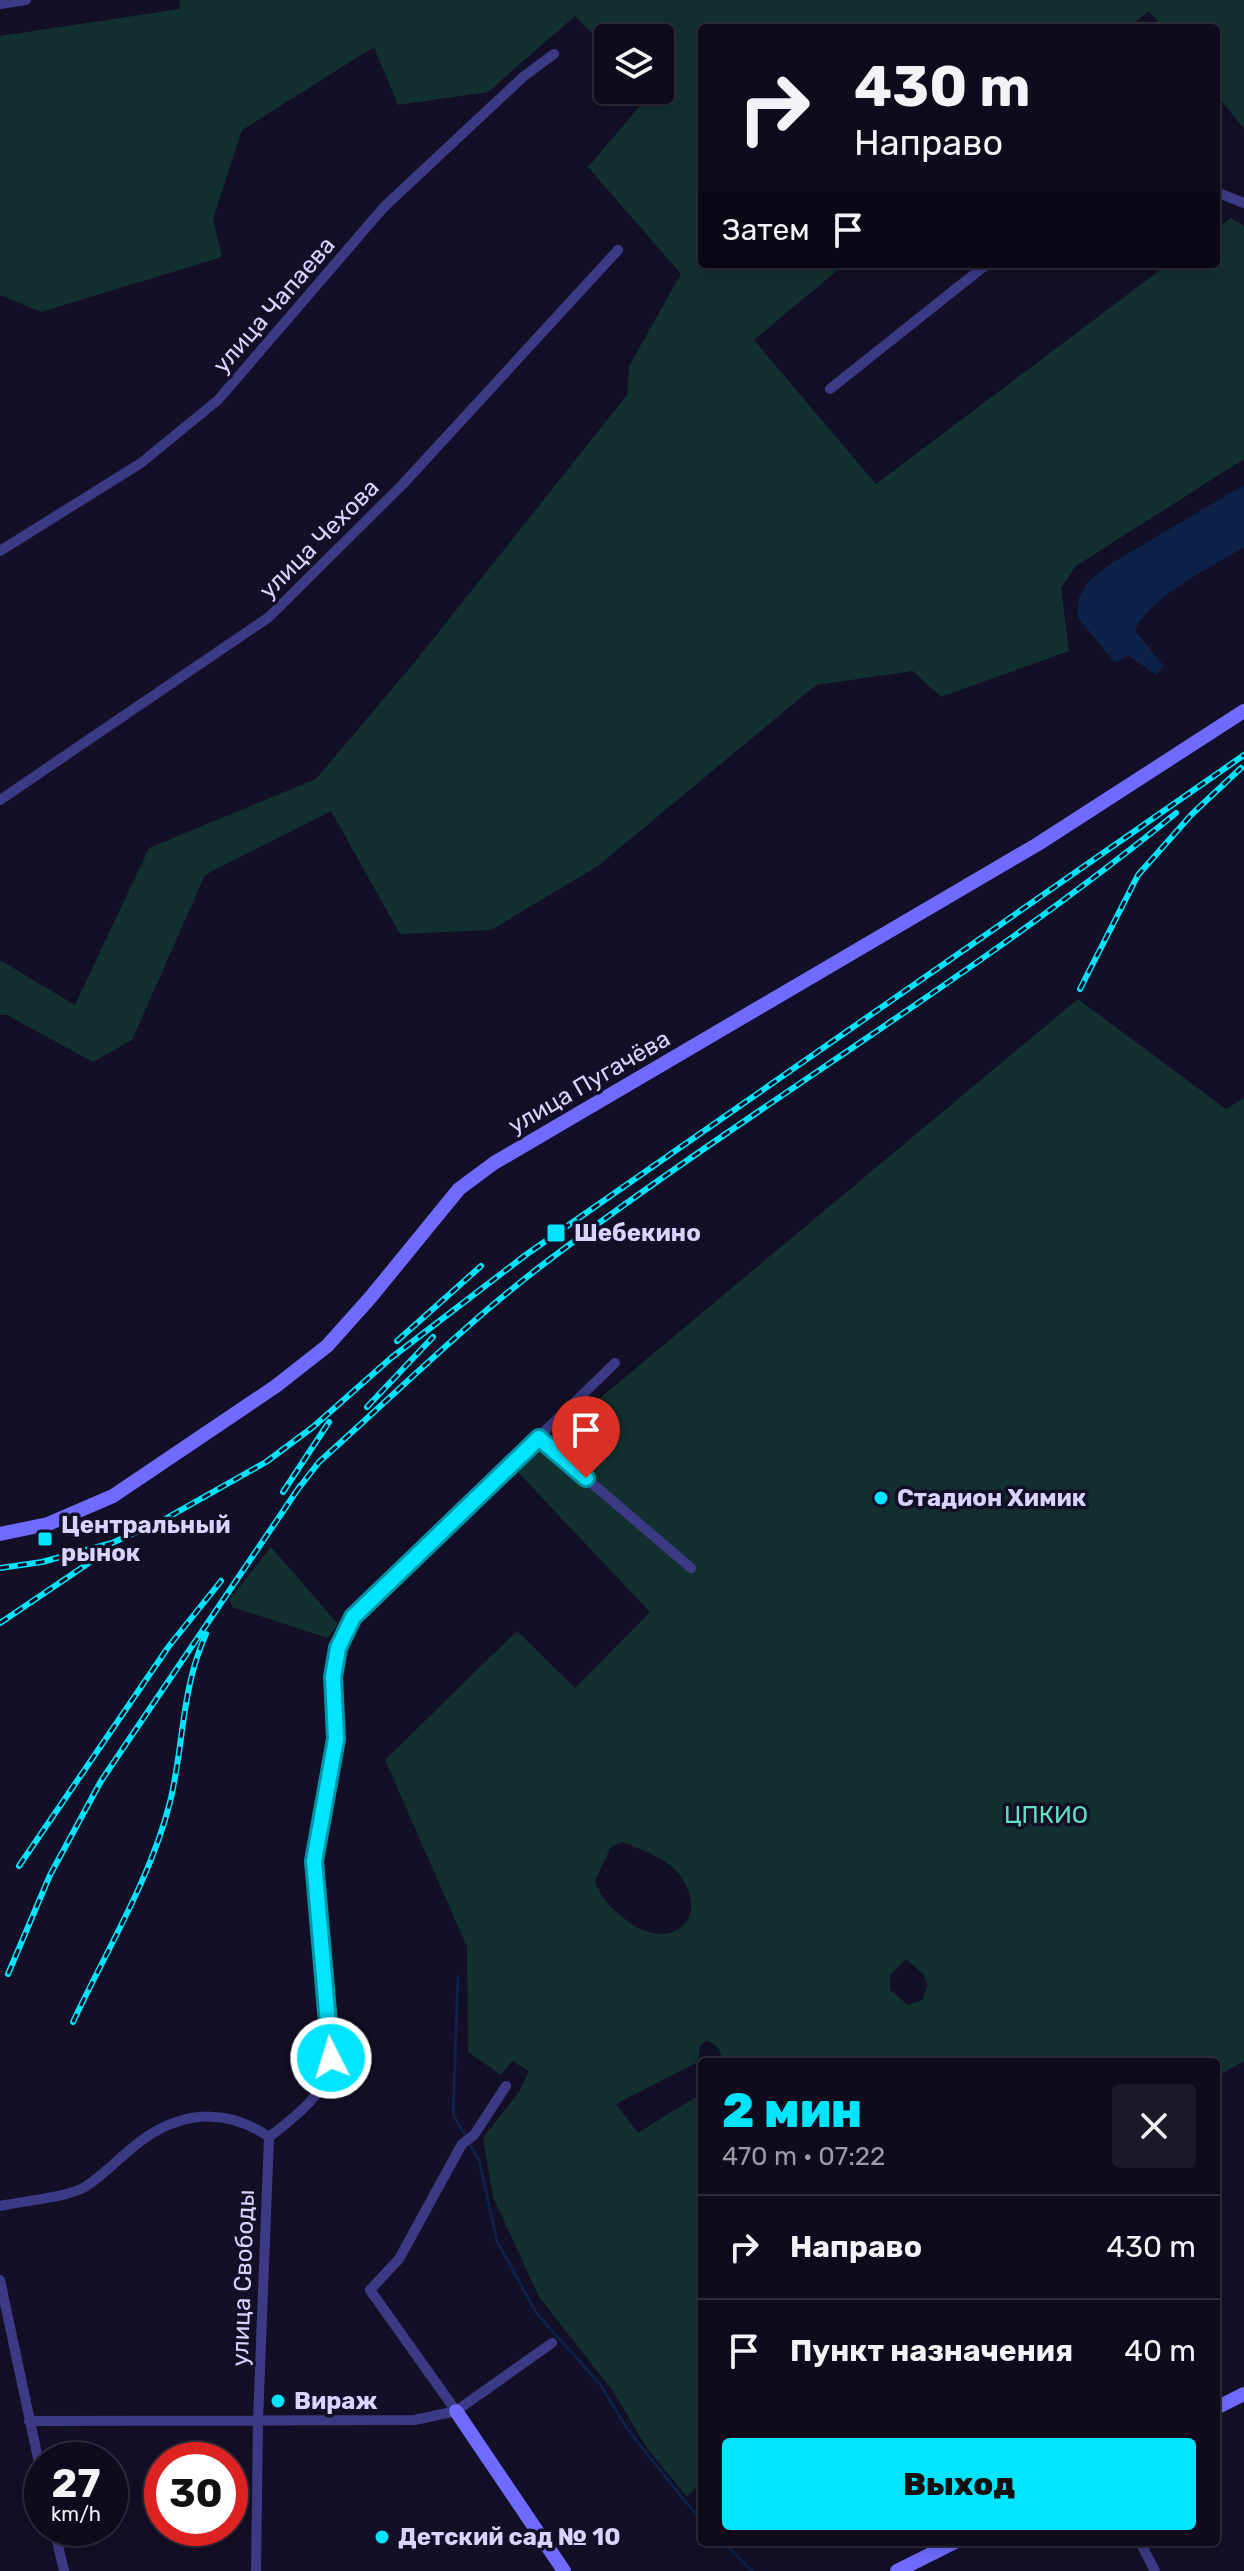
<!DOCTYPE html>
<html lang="ru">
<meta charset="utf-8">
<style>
:root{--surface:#0e0b1c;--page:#1c1929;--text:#f1f3f6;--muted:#9b9ba3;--line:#2e2b3b;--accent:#00e5ff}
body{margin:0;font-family:Rubik,sans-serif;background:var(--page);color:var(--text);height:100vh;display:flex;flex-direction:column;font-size:30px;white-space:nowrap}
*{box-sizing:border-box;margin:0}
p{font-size:26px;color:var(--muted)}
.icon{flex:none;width:44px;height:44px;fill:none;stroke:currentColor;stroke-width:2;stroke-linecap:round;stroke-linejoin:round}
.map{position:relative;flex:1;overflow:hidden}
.details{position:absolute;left:698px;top:2058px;width:522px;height:488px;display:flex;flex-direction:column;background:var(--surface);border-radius:8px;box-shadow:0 4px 12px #0003,0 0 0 2px var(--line)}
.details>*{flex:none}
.hud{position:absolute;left:698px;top:24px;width:522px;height:244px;border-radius:8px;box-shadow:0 4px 12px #0003,0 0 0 2px var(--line);background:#0e0b1c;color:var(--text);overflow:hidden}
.tools{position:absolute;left:594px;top:24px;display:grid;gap:16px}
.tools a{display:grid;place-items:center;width:80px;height:80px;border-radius:8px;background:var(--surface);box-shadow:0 4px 12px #0003,0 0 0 2px var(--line);font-size:40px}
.speed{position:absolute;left:24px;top:2442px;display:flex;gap:16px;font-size:40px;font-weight:700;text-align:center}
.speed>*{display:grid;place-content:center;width:104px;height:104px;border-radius:50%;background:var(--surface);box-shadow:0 4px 12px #0003,0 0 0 2px var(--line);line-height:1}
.speed small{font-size:20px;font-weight:400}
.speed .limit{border:12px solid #d22;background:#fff;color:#111}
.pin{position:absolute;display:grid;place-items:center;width:68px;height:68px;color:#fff;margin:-82px -34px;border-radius:50% 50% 50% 0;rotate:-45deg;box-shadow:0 0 8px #0007}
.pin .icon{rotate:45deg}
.me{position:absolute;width:88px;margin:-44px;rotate:355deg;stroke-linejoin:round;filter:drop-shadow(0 0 6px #0008)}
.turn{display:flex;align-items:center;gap:28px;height:168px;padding:0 24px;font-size:36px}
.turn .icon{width:104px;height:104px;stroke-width:2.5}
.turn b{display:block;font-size:56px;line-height:68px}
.then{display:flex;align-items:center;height:76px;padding:0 24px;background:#0003;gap:16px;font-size:30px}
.round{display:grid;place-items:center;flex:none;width:84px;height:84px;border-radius:8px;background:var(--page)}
.overview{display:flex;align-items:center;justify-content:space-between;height:136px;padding:0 24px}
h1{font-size:48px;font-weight:800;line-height:60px;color:var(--accent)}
.button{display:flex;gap:16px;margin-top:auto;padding:16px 24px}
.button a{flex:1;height:92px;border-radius:8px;background:var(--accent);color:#111;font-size:32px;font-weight:800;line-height:92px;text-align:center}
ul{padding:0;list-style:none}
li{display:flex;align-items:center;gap:24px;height:104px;padding:0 24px;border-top:2px solid var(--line)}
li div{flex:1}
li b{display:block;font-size:30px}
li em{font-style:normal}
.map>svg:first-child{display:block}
</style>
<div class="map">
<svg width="1244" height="2571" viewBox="0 0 1244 2571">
<rect width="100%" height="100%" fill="#130f26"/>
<path fill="#12302f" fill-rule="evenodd" d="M179,0H1244V129L1216,94V28H1163L1149,11L1128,28H702V264H845L754,340L876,484L1168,264H1216V229L1231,218L1244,226V459L1076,566L1061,588L1069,651L941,697L913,671L816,685L598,866L491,930L400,934L331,811L205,875L132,1040L93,1062L7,1015H0V960L75,1005L149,848L316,779L414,663L627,395L629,366L681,274L588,167L650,94L646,90H660V38H608V50L575,16L488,92L398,105L374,47L242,130L213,219L222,257L41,312L0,295V36L180,9Z
M1078,999L1226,1109L1244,1098V2061L1216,2077V2062H725L717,2047L707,2040L700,2046L698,2062L616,2104L638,2133L702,2093V2481L687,2497L647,2448L613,2391L539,2297L493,2197L483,2138L519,2092L529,2071L512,2061L501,2075L468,2052L467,1947L385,1760L517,1631L575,1688L650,1612L515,1469ZM622,1842C642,1850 668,1858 681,1877C712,1922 667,1954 625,1919C610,1908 601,1898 595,1881L611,1847ZM906,1959L924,1975L928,1985L922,2000L908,2005L890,1990V1975Z
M271,1547L338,1624L328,1638L232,1607L230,1599Z"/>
<path fill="#0c2248" d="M1244,485V547C1214,566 1147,598 1135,631L1164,666L1156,675L1128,655L1115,663L1077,616L1079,598L1088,582L1112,563Z"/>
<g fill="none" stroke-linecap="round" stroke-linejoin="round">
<path stroke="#0c2248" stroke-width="3" d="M458,1977L453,2114L479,2160L497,2241L537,2314L600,2384L628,2430L702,2522
M723,2542L752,2571"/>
<path stroke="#3d3a85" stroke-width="10" d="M0,4L26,0
M1216,192L1244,203
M830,389L987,264
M0,551L141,463L218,400L384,207L523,77L554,54
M0,800L269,617L403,484L618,250
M539,1438L691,1568
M0,2206C22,2201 66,2198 85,2187C107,2173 125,2151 148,2136C188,2110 231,2110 269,2137C296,2116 327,2094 331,2058L314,1861L336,1739L333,1677L338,1648L353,1617L615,1363
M0,2280L42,2477
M456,2411L370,2290L399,2259L462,2144L474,2135L506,2086
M29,2421L415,2420L456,2411L552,2343
M54,2528L64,2571
M1140,2542L1155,2571
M256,2571L258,2420L269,2137"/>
<path stroke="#6f6bff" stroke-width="14" d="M0,1534L48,1524L113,1496L276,1386L327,1346L370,1298L459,1189L494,1163L1038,844L1244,711
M1216,2408L1244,2394
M456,2411L564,2571
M897,2571L955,2542"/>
<g stroke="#00e5ff" stroke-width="6">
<path id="rail" d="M1080,989L1138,875L1192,814L1241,768
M397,1341L481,1266
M367,1407L433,1337
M283,1492L329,1422
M295,1493L319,1462C393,1396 463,1326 541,1266C748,1109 975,977 1176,813
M0,1568L42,1562L112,1543L165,1519L266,1462L313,1427L391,1358L527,1254L1244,755
M0,1623L105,1552
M19,1866L169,1646L221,1581
M8,1974L50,1875L101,1781L300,1486
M73,2022C106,1951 151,1878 170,1802C184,1745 181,1689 206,1634"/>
</g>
<use href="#rail" stroke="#130f26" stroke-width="3" stroke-dasharray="9" stroke-linecap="butt"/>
</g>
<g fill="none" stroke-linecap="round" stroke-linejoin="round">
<g stroke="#0095a6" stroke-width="20">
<path id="route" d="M331,2058L314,1861L336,1739L333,1677L338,1648L353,1617L539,1438L586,1478"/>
</g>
<use href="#route" stroke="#00e5ff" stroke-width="14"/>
</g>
<g fill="#00e5ff" stroke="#130f26" stroke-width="3">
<rect x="546" y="1223" width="20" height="20" rx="4"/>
<circle cx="881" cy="1498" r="8"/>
<rect x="37" y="1531" width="16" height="16" rx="4"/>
<circle cx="278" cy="2401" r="8"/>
<circle cx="382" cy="2537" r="8"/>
</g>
<g text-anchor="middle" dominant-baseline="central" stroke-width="7" stroke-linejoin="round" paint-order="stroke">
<g font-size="24" fill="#d9d4ff" stroke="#130f26">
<text transform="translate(274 305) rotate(-49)">улица Чапаева</text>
<text transform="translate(319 539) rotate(-45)">улица Чехова</text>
<text transform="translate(589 1082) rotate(-30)">улица Пугачёва</text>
<text transform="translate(243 2278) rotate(-88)">улица Свободы</text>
</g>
<g font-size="24" font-weight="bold" fill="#d9d4ff" stroke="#130f26" text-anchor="start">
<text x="574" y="1233">Шебекино</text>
<text x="897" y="1498">Стадион Химик</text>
<text x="61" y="1525">Центральный<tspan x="61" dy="28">рынок</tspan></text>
<text x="294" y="2401">Вираж</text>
<text x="398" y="2537">Детский сад № 10</text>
</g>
<g font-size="24" fill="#5fe0c0" stroke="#130f26">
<text x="1046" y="1815">ЦПКИО</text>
</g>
</g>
</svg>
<div class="tools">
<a><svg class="icon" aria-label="layers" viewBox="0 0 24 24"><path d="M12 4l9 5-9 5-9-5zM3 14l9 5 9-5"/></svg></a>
</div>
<div class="speed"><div>27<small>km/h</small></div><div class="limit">30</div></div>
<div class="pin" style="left:586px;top:1478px;background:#d93025"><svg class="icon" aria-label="arrive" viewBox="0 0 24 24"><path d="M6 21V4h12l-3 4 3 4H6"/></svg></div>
<svg class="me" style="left:331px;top:2058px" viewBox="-20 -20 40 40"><circle r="17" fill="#00e5ff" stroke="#fff" stroke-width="3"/><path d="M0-11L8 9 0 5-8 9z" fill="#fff"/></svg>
<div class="hud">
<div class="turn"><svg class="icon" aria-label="right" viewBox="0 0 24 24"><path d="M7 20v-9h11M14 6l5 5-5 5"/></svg><div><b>430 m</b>Направо</div></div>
<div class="then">Затем<svg class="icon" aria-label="arrive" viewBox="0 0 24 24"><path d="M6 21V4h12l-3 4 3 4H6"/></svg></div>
</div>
<section class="details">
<div class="overview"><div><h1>2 мин</h1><p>470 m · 07:22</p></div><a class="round"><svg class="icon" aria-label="close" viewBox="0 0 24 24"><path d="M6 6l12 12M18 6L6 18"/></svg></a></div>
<ul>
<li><svg class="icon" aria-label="right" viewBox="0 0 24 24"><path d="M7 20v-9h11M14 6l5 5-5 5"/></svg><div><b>Направо</b></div><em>430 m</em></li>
<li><svg class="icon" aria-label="arrive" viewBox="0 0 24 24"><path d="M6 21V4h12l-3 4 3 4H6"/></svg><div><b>Пункт назначения</b></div><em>40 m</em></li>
</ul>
<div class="button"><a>Выход</a></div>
</section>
</div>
